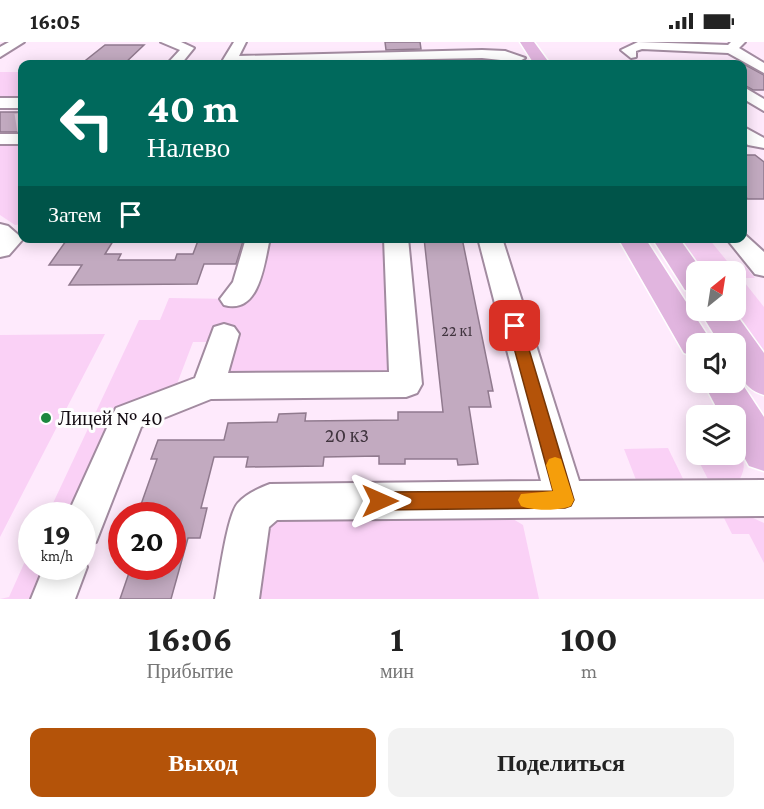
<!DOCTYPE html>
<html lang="ru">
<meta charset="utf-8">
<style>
:root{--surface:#fff;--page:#f2f2f2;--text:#222;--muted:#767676;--accent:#b45309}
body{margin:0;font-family:"Crimson Pro",serif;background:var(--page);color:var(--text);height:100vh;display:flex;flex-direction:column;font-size:22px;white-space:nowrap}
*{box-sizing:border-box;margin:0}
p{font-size:20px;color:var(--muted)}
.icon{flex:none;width:33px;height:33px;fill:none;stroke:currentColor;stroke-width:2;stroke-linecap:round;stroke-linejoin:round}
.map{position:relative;height:557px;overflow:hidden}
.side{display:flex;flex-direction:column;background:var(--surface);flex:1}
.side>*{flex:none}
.banner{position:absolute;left:18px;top:18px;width:729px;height:183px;border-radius:12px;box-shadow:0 3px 15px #0003;background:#00695c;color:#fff;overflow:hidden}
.needle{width:39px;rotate:30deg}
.controls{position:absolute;left:686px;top:219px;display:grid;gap:12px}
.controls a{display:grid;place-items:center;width:60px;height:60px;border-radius:12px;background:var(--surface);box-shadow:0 3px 15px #0003;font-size:30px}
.speed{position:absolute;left:18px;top:460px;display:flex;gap:12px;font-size:30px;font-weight:700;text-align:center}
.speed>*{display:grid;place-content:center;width:78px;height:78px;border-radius:50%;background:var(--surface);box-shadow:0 3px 15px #0003;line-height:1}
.speed small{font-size:15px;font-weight:400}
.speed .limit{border:9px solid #d22;background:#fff;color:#111}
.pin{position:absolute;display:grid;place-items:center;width:51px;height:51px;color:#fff;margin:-26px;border-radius:12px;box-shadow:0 3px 9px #0006}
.me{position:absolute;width:66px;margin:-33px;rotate:90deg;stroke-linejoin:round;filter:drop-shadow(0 0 4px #0008)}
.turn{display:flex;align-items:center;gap:21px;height:126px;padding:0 30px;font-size:27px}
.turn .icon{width:78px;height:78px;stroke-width:2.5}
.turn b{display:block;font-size:42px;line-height:51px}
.then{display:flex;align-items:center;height:57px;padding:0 30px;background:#0003;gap:12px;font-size:22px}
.eta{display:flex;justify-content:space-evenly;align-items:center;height:102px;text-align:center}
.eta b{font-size:36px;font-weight:700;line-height:42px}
.primary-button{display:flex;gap:12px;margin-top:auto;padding:12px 30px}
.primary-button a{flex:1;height:69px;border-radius:12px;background:var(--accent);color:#fff;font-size:24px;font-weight:700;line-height:69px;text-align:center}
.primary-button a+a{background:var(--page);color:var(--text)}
.status{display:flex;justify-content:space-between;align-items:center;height:42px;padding:0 30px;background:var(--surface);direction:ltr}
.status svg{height:16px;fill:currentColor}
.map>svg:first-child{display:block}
</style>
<div class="status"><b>16:05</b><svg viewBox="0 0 49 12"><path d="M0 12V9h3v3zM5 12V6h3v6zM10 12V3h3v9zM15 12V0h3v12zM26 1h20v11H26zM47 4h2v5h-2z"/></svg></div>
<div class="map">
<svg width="764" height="557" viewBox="0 0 764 557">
<rect width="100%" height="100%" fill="#feeafc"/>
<path fill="#fad1f6" d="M0,30H22V58H0Z
M0,100H22V182L15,183L0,173Z
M262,197H385L391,333L212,334L222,300H193L172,355L139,369L81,474H47L139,278H160L169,256L234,257Z
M678,197H709L731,224H745L755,236H741L764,265V313L731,269L735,268V230L702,229Z
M105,292L0,495V293Z
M668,406L686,443H638L624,407Z
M692,406H696V412H735V406H739C745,420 746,427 738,440L711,443Z
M508,474L523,483L539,557H248L258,488L269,478Z
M723,474L753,476L764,481V521L749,492H732Z
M31,506L32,525H58L45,557H0L9,555Z"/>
<path fill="#c2aac0" stroke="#907a8e" stroke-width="1.5" d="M385,0H420L421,7L386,8Z
M105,3H144L124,22H81Z
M721,20H740L764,33V48H753L742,42V22Z
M0,70H22V90H0Z
M742,113H755L764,120V157H747L742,143Z
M68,196H115L105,212H121L118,218H175L177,212H193L199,196H244L236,222H204L197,242L69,243L82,223H49Z
M424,196H462L493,349H488L491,365H469L478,422L458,423L457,417H405V422H379V414L324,415L323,424L246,425L248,415H214L201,466H207L200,496H188L171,557H120L131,525H172V474L138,471L157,417H151L158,398H224L228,381L277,380L279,372L306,371L305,379L398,378V370H443Z"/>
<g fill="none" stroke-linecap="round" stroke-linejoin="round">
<path stroke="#dbc9d9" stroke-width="18" stroke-dasharray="18 9" stroke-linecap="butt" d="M16,81L22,80"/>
<g stroke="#a28ba0" stroke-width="4">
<path id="minor" d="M9,0H24L0,15V5Z
M161,0H181L194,6L181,22H167L180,8Z
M234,0H246L239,14L482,8L505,9L525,16L518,20L482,16L225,21L223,18Z
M638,0L728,3L731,0H745L739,6L764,21V31L728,11L642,7L636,9V15L631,16L621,8Z
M742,44L764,57V69L742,56Z
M0,56H22V66H0Z
M742,84L764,96V106L748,103L742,98Z
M0,92H22V102H0Z
M0,182L8,184L23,197L9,213L0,215Z
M742,190L764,210V234L755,232L726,196H742Z
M246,196H270C264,221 260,273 224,263L220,257L233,240Z
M384,196H408L422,342L417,351L406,355L211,357L141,385L96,500L82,506V474H67L116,366L195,336L214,285L224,282L234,285L239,292L228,331L389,330Z
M478,196H502L579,439L764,438V474L277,478L269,485L259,557H215C219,537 227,473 238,461C246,452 259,446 270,442L541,439Z
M82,513L87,525L75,557H31L44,525H82Z"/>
</g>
<g stroke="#fff" stroke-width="3">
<path id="major" d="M520,0H534L550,22H534Z
M618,196H645L713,302H696V315L684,311Z
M652,196H679L703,230H696V251L685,248Z
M699,268H733L764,311V353C740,346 735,325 735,302H720Z
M735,331L764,375V429L749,424L735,399V374H721L703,340H735Z"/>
</g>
<use href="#minor" fill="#fff" fill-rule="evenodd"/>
<use href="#major" fill="#e1b5df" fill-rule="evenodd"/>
</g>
<path fill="#b45309" stroke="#753606" stroke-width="1.5" d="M515,279L522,284L574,458L571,464L565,466L380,468L374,465L371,459L374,453L380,450L553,449L508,284Z"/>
<path fill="#f59e0b" d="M555,415L561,417L574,458L571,464C558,469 534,469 521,464L518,458L521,452L553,449L546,423L549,417Z"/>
<circle fill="#1c873e" stroke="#fefefe" stroke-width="2" cx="46" cy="376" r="6"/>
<g text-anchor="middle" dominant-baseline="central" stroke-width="6" stroke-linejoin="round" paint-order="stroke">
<g font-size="16" fill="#40343e">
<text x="457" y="288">22 к1</text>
</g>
<g font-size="20" fill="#140c13" stroke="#fefefe" text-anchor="start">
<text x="58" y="376">Лицей № 40</text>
</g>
<g font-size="20" fill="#40343e">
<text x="347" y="393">20 к3</text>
</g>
</g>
</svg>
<div class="controls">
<a><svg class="needle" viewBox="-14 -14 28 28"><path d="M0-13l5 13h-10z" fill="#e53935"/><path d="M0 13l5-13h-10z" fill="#767676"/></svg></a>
<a><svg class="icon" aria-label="sound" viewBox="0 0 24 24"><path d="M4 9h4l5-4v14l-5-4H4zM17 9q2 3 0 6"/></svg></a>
<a><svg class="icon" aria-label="layers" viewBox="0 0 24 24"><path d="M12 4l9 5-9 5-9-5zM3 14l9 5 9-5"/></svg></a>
</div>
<div class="speed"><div>19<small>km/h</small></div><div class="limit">20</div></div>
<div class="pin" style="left:515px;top:284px;background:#d93025"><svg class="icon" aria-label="arrive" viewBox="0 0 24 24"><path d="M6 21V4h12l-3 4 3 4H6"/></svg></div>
<svg class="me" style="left:380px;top:459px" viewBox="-20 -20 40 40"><path d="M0-17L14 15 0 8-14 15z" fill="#b45309" stroke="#fff" stroke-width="4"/></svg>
<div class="banner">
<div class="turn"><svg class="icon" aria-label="left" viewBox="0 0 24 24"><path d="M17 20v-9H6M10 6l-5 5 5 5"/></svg><div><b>40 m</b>Налево</div></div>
<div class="then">Затем<svg class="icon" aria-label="arrive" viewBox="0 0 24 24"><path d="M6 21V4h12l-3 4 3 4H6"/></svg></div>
</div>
</div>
<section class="side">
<div class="eta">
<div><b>16:06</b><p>Прибытие</p></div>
<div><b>1</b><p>мин</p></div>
<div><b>100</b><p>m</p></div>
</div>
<div class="primary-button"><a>Выход</a><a>Поделиться</a></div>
</section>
